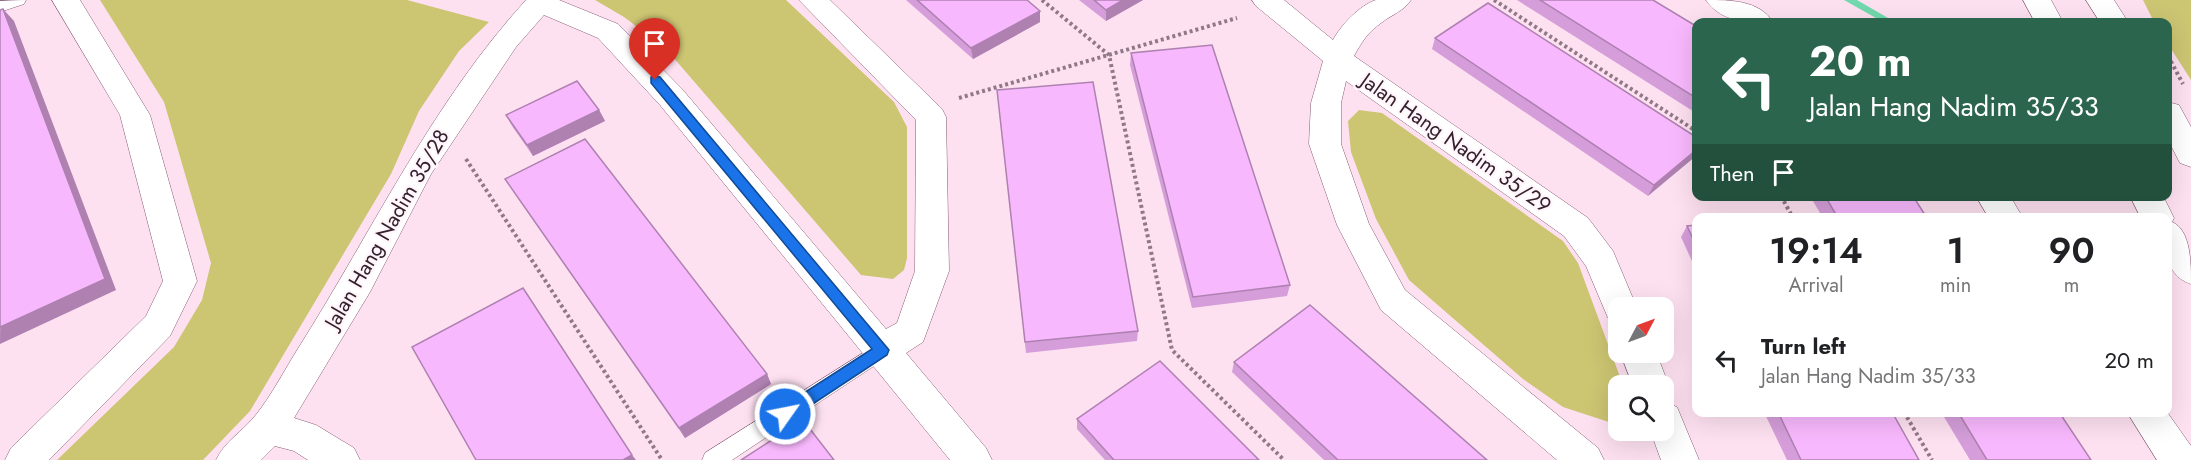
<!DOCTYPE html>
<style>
:root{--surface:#fff;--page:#f2f2f2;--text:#202124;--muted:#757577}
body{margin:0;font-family:Jost,sans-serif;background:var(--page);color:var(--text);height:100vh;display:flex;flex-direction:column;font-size:22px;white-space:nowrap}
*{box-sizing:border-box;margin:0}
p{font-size:20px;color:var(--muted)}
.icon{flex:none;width:33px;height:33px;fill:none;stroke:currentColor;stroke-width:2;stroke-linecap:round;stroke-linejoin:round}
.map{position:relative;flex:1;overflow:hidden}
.details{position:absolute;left:1692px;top:213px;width:480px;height:204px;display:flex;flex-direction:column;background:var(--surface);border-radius:12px;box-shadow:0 6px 24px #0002}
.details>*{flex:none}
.hud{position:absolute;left:1692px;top:18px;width:480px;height:183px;border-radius:12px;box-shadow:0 6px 24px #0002;background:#2b654d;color:#fff;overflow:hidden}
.needle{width:39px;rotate:49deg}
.tools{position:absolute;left:1608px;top:297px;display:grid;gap:12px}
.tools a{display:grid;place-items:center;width:66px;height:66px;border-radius:12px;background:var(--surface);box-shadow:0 6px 24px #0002;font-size:30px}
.pin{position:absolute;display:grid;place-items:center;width:51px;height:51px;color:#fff;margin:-62px -26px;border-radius:50% 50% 50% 0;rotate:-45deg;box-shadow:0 0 6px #0007}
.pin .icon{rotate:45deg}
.me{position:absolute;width:66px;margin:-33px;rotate:57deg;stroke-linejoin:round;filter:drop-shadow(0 0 4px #0008)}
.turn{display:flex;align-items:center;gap:21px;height:126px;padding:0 18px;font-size:27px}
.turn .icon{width:78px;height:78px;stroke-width:2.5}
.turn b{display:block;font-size:42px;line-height:51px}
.then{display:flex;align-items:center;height:57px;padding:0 18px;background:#0003;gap:12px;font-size:22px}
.eta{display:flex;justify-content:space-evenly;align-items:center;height:102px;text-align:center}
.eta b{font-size:36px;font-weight:600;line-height:42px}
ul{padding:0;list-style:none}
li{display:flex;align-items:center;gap:18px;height:90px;padding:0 18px}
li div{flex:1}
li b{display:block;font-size:22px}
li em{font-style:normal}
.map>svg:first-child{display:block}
</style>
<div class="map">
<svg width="2191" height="460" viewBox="0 0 2191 460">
<rect width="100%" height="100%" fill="#fee1f1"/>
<path fill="#ccc572" d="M100,0H407L489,22L459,51L419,111L391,174L250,411L203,460H57L174,347L202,300L211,263L164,102Z
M595,0H786L894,102L907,127V258L904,270L893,279L861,275L666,49L624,17Z
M2143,0H2191V80L2168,44V22H2154Z
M1359,110L1382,113L1563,241L1578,263L1623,385L1618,386V425L1563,407L1523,379L1409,280L1376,219L1351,152L1348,121Z"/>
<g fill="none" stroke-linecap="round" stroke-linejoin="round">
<path fill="#72d8ad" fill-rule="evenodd" d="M1844,0H1857L1895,22H1883Z"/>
<g stroke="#865d74" stroke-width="1">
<path id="service" d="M26,0L24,4L0,12V1Z
M882,341L889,344L893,350L889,356L732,460H702L705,453Z"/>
</g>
<g stroke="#865d74" stroke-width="1">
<path id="minor" d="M52,0H80L150,115L197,281L170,336L49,460H5L11,448L146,316L163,281L120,115Z
M526,0H559L618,24L682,89L886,329L897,323L915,271L916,120L799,0H830L942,109L946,117L949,271L923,342L906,353L986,448L992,460H950L660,105L598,38L544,15L516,47L431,174L370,292L294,418L316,425L354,448L360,460H308L294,451L275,446L261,460H216C225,441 242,432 255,416C272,395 285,369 299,347C373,230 432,103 526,0Z
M1252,0H1284L1333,40C1341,25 1360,5 1376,0C1386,0 1401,0 1411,0C1404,11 1391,15 1381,23C1368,32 1361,43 1354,56L1588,218L1613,251L1637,308H1618V322L1608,318L1586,266L1564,236L1346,81L1341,103V144L1369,224L1405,290L1598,448L1604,460H1557L1381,310L1337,225L1309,144L1311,103L1323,61L1256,6Z
M1706,0C1730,0 1759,0 1773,22C1750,24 1720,22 1706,0Z
M1976,196H2010L2023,218H1989Z
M1620,352H1656L1669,386L1664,397V386H1633Z
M1664,402L1677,407L1699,460H1661L1650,430H1664Z
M2127,412H2167L2191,446V460H2157Z"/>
</g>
<g stroke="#865d74" stroke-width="1">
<path id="tertiary" d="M2023,0H2051L2063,22H2035Z
M2086,0H2114L2128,22H2100Z
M2168,102L2179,105L2191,127V167L2180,163L2168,140Z
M2130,196H2163L2174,218L2172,222C2191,230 2191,263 2191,284C2161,274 2168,244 2168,218H2141Z"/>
</g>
<path stroke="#907986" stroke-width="4" stroke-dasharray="3 3" stroke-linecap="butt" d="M1042,0L1109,55L1172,350L1284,460
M1494,0L1696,131
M2168,56L2183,84
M959,98L1237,18
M466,159L662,460
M1781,196L1793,218
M1904,412L1932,460"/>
<use href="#service" fill="#fff" fill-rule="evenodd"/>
<use href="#minor" fill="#fff" fill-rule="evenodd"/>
<use href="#tertiary" fill="#fff" fill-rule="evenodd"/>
</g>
<path fill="#d59eda" d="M906,0H1027L1040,22L973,59Z
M1079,0H1143L1106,21Z
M1517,0H1653L1696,26V113Z
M1435,38L1696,137L1648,196L1432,49Z
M1131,53L1290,285L1287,296L1192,308L1130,65Z
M997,90L1138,331L1137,341L1026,353Z
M599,110L605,121L533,156L512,126L506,115Z
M505,179L767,374L771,384L685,438L512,190Z
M1810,196H1913L1927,218H1823Z
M1696,225V270L1681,237L1687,226Z
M1234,362L1487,460H1324L1232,372Z
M1764,412H1892L1919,460H1787Z
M1941,412H2059L2091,460H1970Z
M1077,419L1259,460H1105L1077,429Z"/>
<path fill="#ae81b1" d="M1123,0H1143L1106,21V10Z
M3,9L14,21L116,290L0,344Z
M1040,11V22L973,59L971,48Z
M599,110L605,121L533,156L527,145Z
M1696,150V156L1648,196L1654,185Z
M767,374L771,384L685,438L679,428Z
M632,455L636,460H623Z"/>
<path fill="#f8b8fd" stroke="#ae81b1" stroke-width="1.5" d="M917,0H1027L1040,11L971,48Z
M1094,0H1123L1106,10Z
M1540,0H1653L1696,26V98Z
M1488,3L1696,137V150L1654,185L1435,38Z
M3,9L105,279L0,327V10Z
M1212,45L1290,285L1193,297L1131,53Z
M577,81L599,110L527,145L506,115Z
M1093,82L1138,331L1025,342L997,90Z
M585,139L767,374L679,428L505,179Z
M1825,196H1913L1927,218H1838Z
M1696,225V245L1687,226Z
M523,288L632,455L623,460H476L412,347Z
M1310,305L1487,460H1338L1234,362Z
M1160,361L1259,460H1114L1077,419Z
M1778,412H1892L1919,460H1801Z
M1958,412H2059L2091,460H1987Z
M803,420L834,460H741Z"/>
<path fill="#1a73e8" stroke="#114b97" stroke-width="1.5" d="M655,76L660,77L889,350L887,355L790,419L785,421L779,419L777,414L779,409L872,349L651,83V77Z"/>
<g text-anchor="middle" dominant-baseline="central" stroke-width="4.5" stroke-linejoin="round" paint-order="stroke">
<g font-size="21" fill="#33222c" stroke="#fff5fa">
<text transform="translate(1456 143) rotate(35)">Jalan Hang Nadim 35/29</text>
<text transform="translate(387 229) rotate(-60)">Jalan Hang Nadim 35/28</text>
</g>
</g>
</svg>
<div class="tools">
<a><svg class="needle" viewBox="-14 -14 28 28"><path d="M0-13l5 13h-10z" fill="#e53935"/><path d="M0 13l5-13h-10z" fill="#757577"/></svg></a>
<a><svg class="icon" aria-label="search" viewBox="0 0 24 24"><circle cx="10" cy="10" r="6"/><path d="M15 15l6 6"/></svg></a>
</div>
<div class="pin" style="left:655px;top:80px;background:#d93025"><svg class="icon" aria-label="arrive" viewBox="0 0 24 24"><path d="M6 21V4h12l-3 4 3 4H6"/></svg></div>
<svg class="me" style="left:785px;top:414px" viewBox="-20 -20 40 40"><circle r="17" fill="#1a73e8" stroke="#fff" stroke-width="3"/><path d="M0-11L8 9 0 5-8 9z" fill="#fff"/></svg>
<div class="hud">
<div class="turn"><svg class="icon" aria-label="left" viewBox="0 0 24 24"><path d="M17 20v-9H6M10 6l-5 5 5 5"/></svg><div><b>20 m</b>Jalan Hang Nadim 35/33</div></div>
<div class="then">Then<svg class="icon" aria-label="arrive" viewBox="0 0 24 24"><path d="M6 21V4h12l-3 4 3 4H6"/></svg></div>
</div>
<section class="details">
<div class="eta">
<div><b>19:14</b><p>Arrival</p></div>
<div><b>1</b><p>min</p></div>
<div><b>90</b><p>m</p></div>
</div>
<ul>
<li><svg class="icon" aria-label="left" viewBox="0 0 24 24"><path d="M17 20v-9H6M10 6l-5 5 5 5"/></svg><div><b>Turn left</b><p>Jalan Hang Nadim 35/33</p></div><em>20 m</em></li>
</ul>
</section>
</div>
